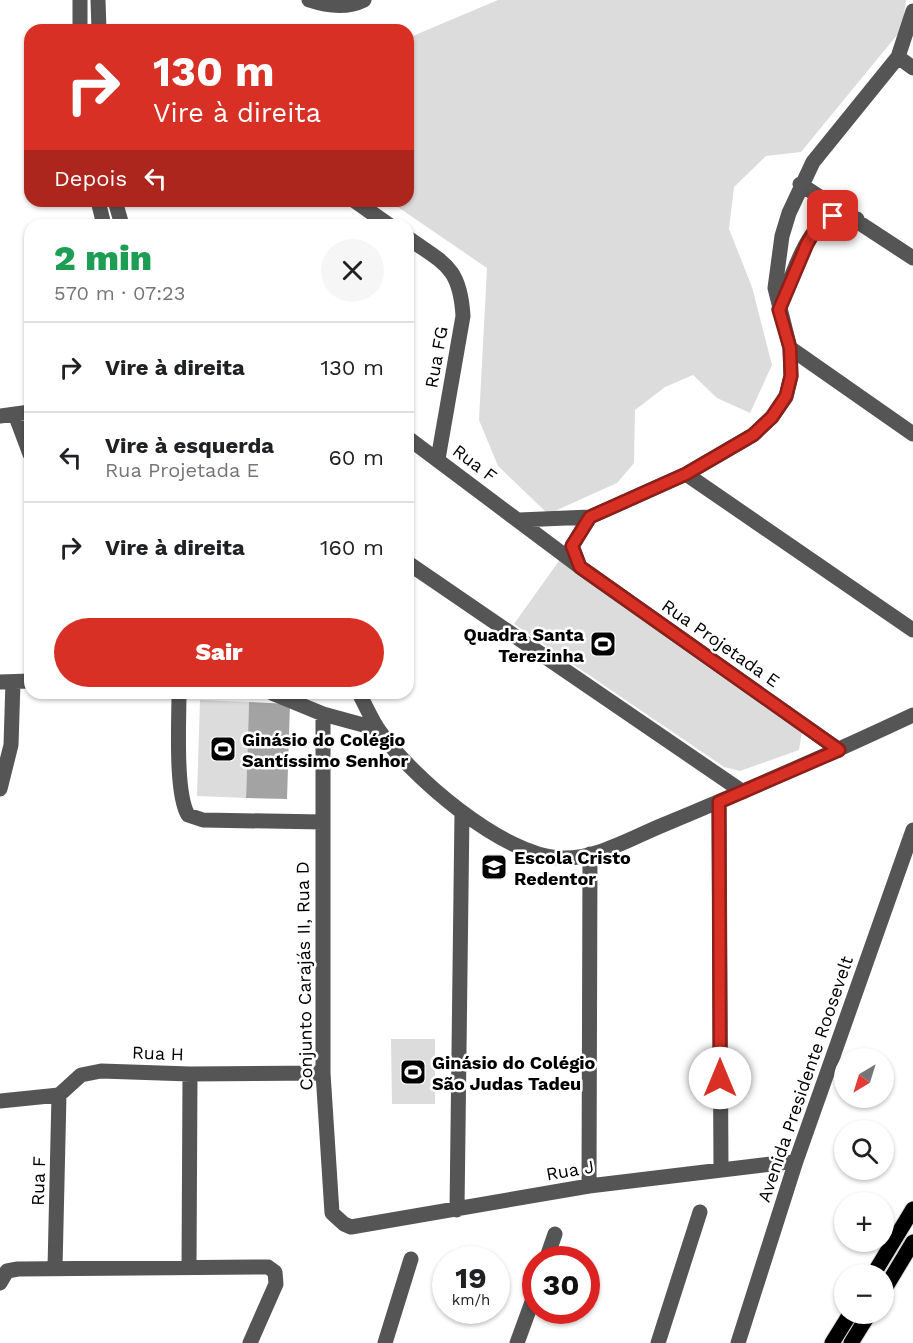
<!DOCTYPE html>
<html lang="pt">
<meta charset="utf-8">
<style>
:root{--surface:#fff;--page:#f6f6f6;--text:#202124;--muted:#757577;--line:#e0e0e0;--accent:#d93025}
body{margin:0;font-family:"Work Sans",sans-serif;background:var(--page);color:var(--text);height:100vh;display:flex;flex-direction:column;font-size:22px;white-space:nowrap}
*{box-sizing:border-box;margin:0}
p{font-size:20px;color:var(--muted)}
.icon{flex:none;width:33px;height:33px;fill:none;stroke:currentColor;stroke-width:2;stroke-linecap:round;stroke-linejoin:round}
.map{position:relative;flex:1;overflow:hidden}
.panel{position:absolute;left:24px;top:219px;width:390px;height:480px;display:flex;flex-direction:column;background:var(--surface);border-radius:18px;box-shadow:0 2px 4px #0004}
.panel>*{flex:none}
.banner{position:absolute;left:24px;top:24px;width:390px;height:183px;border-radius:18px;box-shadow:0 2px 4px #0004;background:#d93025;color:#fff;overflow:hidden}
.needle{width:39px;rotate:218deg}
.buttons{position:absolute;left:834px;top:1048px;display:grid;gap:12px}
.buttons a{display:grid;place-items:center;width:60px;height:60px;border-radius:50%;background:var(--surface);box-shadow:0 2px 4px #0004;font-size:30px}
.speed{position:absolute;left:432px;top:1246px;display:flex;gap:12px;font-size:30px;font-weight:700;text-align:center}
.speed>*{display:grid;place-content:center;width:78px;height:78px;border-radius:50%;background:var(--surface);box-shadow:0 2px 4px #0004;line-height:1}
.speed small{font-size:15px;font-weight:400}
.speed .limit{border:9px solid #d22;background:#fff;color:#111}
.pin{position:absolute;display:grid;place-items:center;width:51px;height:51px;color:#fff;margin:-26px;border-radius:12px;box-shadow:0 3px 9px #0006}
.me{position:absolute;width:66px;margin:-33px;rotate:0deg;stroke-linejoin:round;filter:drop-shadow(0 0 4px #0008)}
.turn{display:flex;align-items:center;gap:21px;height:126px;padding:0 30px;font-size:27px}
.turn .icon{width:78px;height:78px;stroke-width:2.5}
.turn b{display:block;font-size:42px;line-height:51px}
.then{display:flex;align-items:center;height:57px;padding:0 30px;background:#0003;gap:12px;font-size:22px}
.round{display:grid;place-items:center;flex:none;width:63px;height:63px;border-radius:32px;background:var(--page)}
.headline{display:flex;align-items:center;justify-content:space-between;height:102px;padding:0 30px}
h1{font-size:36px;font-weight:800;line-height:45px;color:#1e9e55}
.action{display:flex;gap:12px;margin-top:auto;padding:12px 30px}
.action a{flex:1;height:69px;border-radius:36px;background:var(--accent);color:#fff;font-size:24px;font-weight:800;line-height:69px;text-align:center}
ul{padding:0;list-style:none}
li{display:flex;align-items:center;gap:18px;height:90px;padding:0 30px;border-top:2px solid var(--line)}
li div{flex:1}
li b{display:block;font-size:22px}
li em{font-style:normal}
.map>svg:first-child{display:block}
</style>
<div class="map">
<svg width="913" height="1343" viewBox="0 0 913 1343">
<rect width="100%" height="100%" fill="#fff"/>
<path fill="#dcdcdc" d="M498,0H906L902,29L801,152L766,156L734,187L729,229L752,287L772,365L750,413L717,398L693,375L665,387L635,410L634,463L617,483L548,514L498,466L479,420L487,268L389,201H408V38Z
M561,558L802,732L799,750L740,771L724,767L514,624Z
M200,700L249,702L246,798L197,796Z
M391,1039H435V1104H392Z"/>
<path fill="#a3a3a3" d="M249,702L290,704L287,799L246,798Z"/>
<g fill="none" stroke-linecap="round" stroke-linejoin="round">
<g stroke="#dbdbdb" stroke-width="17">
<path id="major" d="M873,1275L913,1209
M884,1290L913,1242
M832,1343L850,1314
M851,1343L869,1314"/>
</g>
<path stroke="#555" stroke-width="15" d="M80,0V30
M98,0L99,30
M309,0C327,6 346,9 364,0
M898,57L913,68
M800,184L913,258
M98,201L104,225
M115,201L122,225
M355,201L389,225
M408,238C445,264 460,267 463,316L438,459
M779,309C790,283 805,227 833,216L857,219
M790,348L913,434
M15,414L30,454
M0,416L30,412
M408,438L580,567L839,750
M686,474L913,630
M519,520L590,517L686,474L753,435L772,417L786,397L791,376L790,348L775,288L782,236L789,213L813,162L898,57L913,11
M408,563L743,792
M580,567L572,546L590,517
M0,682L30,681
M179,693C179,721 175,793 188,815L203,820L323,822
M272,693L323,714L378,729
M359,693C365,705 371,718 378,729C410,776 502,855 560,858C595,860 631,838 663,825C747,790 830,754 913,715
M323,714V1073L332,1213L344,1224L351,1227L589,1186L796,1161
M0,789L11,745L13,682
M719,802L721,1169
M0,1101L59,1095L81,1075L101,1071L190,1074L323,1073
M589,1186L590,854
M457,1210L462,812
M546,1260L555,1234
M55,1268L59,1095
M189,1268L190,1074
M0,1283L7,1271L18,1269L268,1267L275,1272L276,1284L250,1343
M385,1343L411,1259
M517,1343L536,1291
M658,1343L700,1212
M738,1343L796,1161L913,830"/>
<use href="#major" stroke="#000" stroke-width="15"/>
</g>
<g fill="none" stroke-linecap="round" stroke-linejoin="round">
<g stroke="#8d1f18" stroke-width="15">
<path id="route" d="M720,1078L719,802L839,750L580,567L572,546L590,517L686,474L753,435L772,417L786,396L791,376L790,348L779,310L807,244L818,225L833,216"/>
</g>
<use href="#route" stroke="#d93025" stroke-width="10"/>
</g>
<defs>
<g id="stadium-square" transform="scale(1.35)"><rect x="-9" y="-9" width="18" height="18" rx="4" fill="#000" stroke="#fff"/><path d="M0-5a6.5 5 0 1 0 0 10a6.5 5 0 1 0 0-10ZM-3.5-1.8h7v3.6h-7Z" fill="#fff"/></g>
<g id="school-square" transform="scale(1.35)"><rect x="-9" y="-9" width="18" height="18" rx="4" fill="#000" stroke="#fff"/><path d="M0-5L7-2L0 1L-7-2ZM-4 1L0 2.5L4 1V4Q0 6-4 4Z" fill="#fff"/></g>
</defs>
<g fill-rule="evenodd">
<use href="#stadium-square" x="603" y="644"/>
<use href="#stadium-square" x="223" y="749"/>
<use href="#school-square" x="494" y="867"/>
<use href="#stadium-square" x="413" y="1072"/>
</g>
<g text-anchor="middle" dominant-baseline="central" stroke-width="5" stroke-linejoin="round" paint-order="stroke">
<g font-size="18" fill="#000" stroke="#fff">
<text transform="translate(436 357) rotate(-80)">Rua FG</text>
<text transform="translate(475 463) rotate(37)">Rua F</text>
<text transform="translate(721 643) rotate(35)">Rua Projetada E</text>
<text transform="translate(304 976) rotate(-91)">Conjunto Carajás II, Rua D</text>
<text transform="translate(158 1053) rotate(2)">Rua H</text>
<text transform="translate(805 1079) rotate(-71)">Avenida Presidente Roosevelt</text>
<text transform="translate(570 1170) rotate(-10)">Rua J</text>
<text transform="translate(38 1181) rotate(-88)">Rua F</text>
</g>
<g font-size="18" font-weight="bold" fill="#000" stroke="#fff" text-anchor="start">
<text x="584" y="634" text-anchor="end">Quadra Santa<tspan x="584" dy="21">Terezinha</tspan></text>
<text x="242" y="739">Ginásio do Colégio<tspan x="242" dy="21">Santíssimo Senhor</tspan></text>
<text x="514" y="857">Escola Cristo<tspan x="514" dy="21">Redentor</tspan></text>
<text x="432" y="1062">Ginásio do Colégio<tspan x="432" dy="21">São Judas Tadeu</tspan></text>
</g>
</g>
</svg>
<div class="buttons">
<a><svg class="needle" viewBox="-14 -14 28 28"><path d="M0-13l5 13h-10z" fill="#e53935"/><path d="M0 13l5-13h-10z" fill="#757577"/></svg></a>
<a><svg class="icon" aria-label="search" viewBox="0 0 24 24"><circle cx="10" cy="10" r="6"/><path d="M15 15l6 6"/></svg></a>
<a>+</a>
<a>−</a>
</div>
<div class="speed"><div>19<small>km/h</small></div><div class="limit">30</div></div>
<div class="pin" style="left:833px;top:216px;background:#d93025"><svg class="icon" aria-label="arrive" viewBox="0 0 24 24"><path d="M6 21V4h12l-3 4 3 4H6"/></svg></div>
<svg class="me" style="left:720px;top:1078px" viewBox="-20 -20 40 40"><circle r="19" fill="#fff"/><path d="M0-13L10 11 0 6-10 11z" fill="#d93025"/></svg>
<div class="banner">
<div class="turn"><svg class="icon" aria-label="right" viewBox="0 0 24 24"><path d="M7 20v-9h11M14 6l5 5-5 5"/></svg><div><b>130 m</b>Vire à direita</div></div>
<div class="then">Depois<svg class="icon" aria-label="left" viewBox="0 0 24 24"><path d="M17 20v-9H6M10 6l-5 5 5 5"/></svg></div>
</div>
<section class="panel">
<div class="headline"><div><h1>2 min</h1><p>570 m · 07:23</p></div><a class="round"><svg class="icon" aria-label="close" viewBox="0 0 24 24"><path d="M6 6l12 12M18 6L6 18"/></svg></a></div>
<ul>
<li><svg class="icon" aria-label="right" viewBox="0 0 24 24"><path d="M7 20v-9h11M14 6l5 5-5 5"/></svg><div><b>Vire à direita</b></div><em>130 m</em></li>
<li><svg class="icon" aria-label="left" viewBox="0 0 24 24"><path d="M17 20v-9H6M10 6l-5 5 5 5"/></svg><div><b>Vire à esquerda</b><p>Rua Projetada E</p></div><em>60 m</em></li>
<li><svg class="icon" aria-label="right" viewBox="0 0 24 24"><path d="M7 20v-9h11M14 6l5 5-5 5"/></svg><div><b>Vire à direita</b></div><em>160 m</em></li>
</ul>
<div class="action"><a>Sair</a></div>
</section>
</div>
